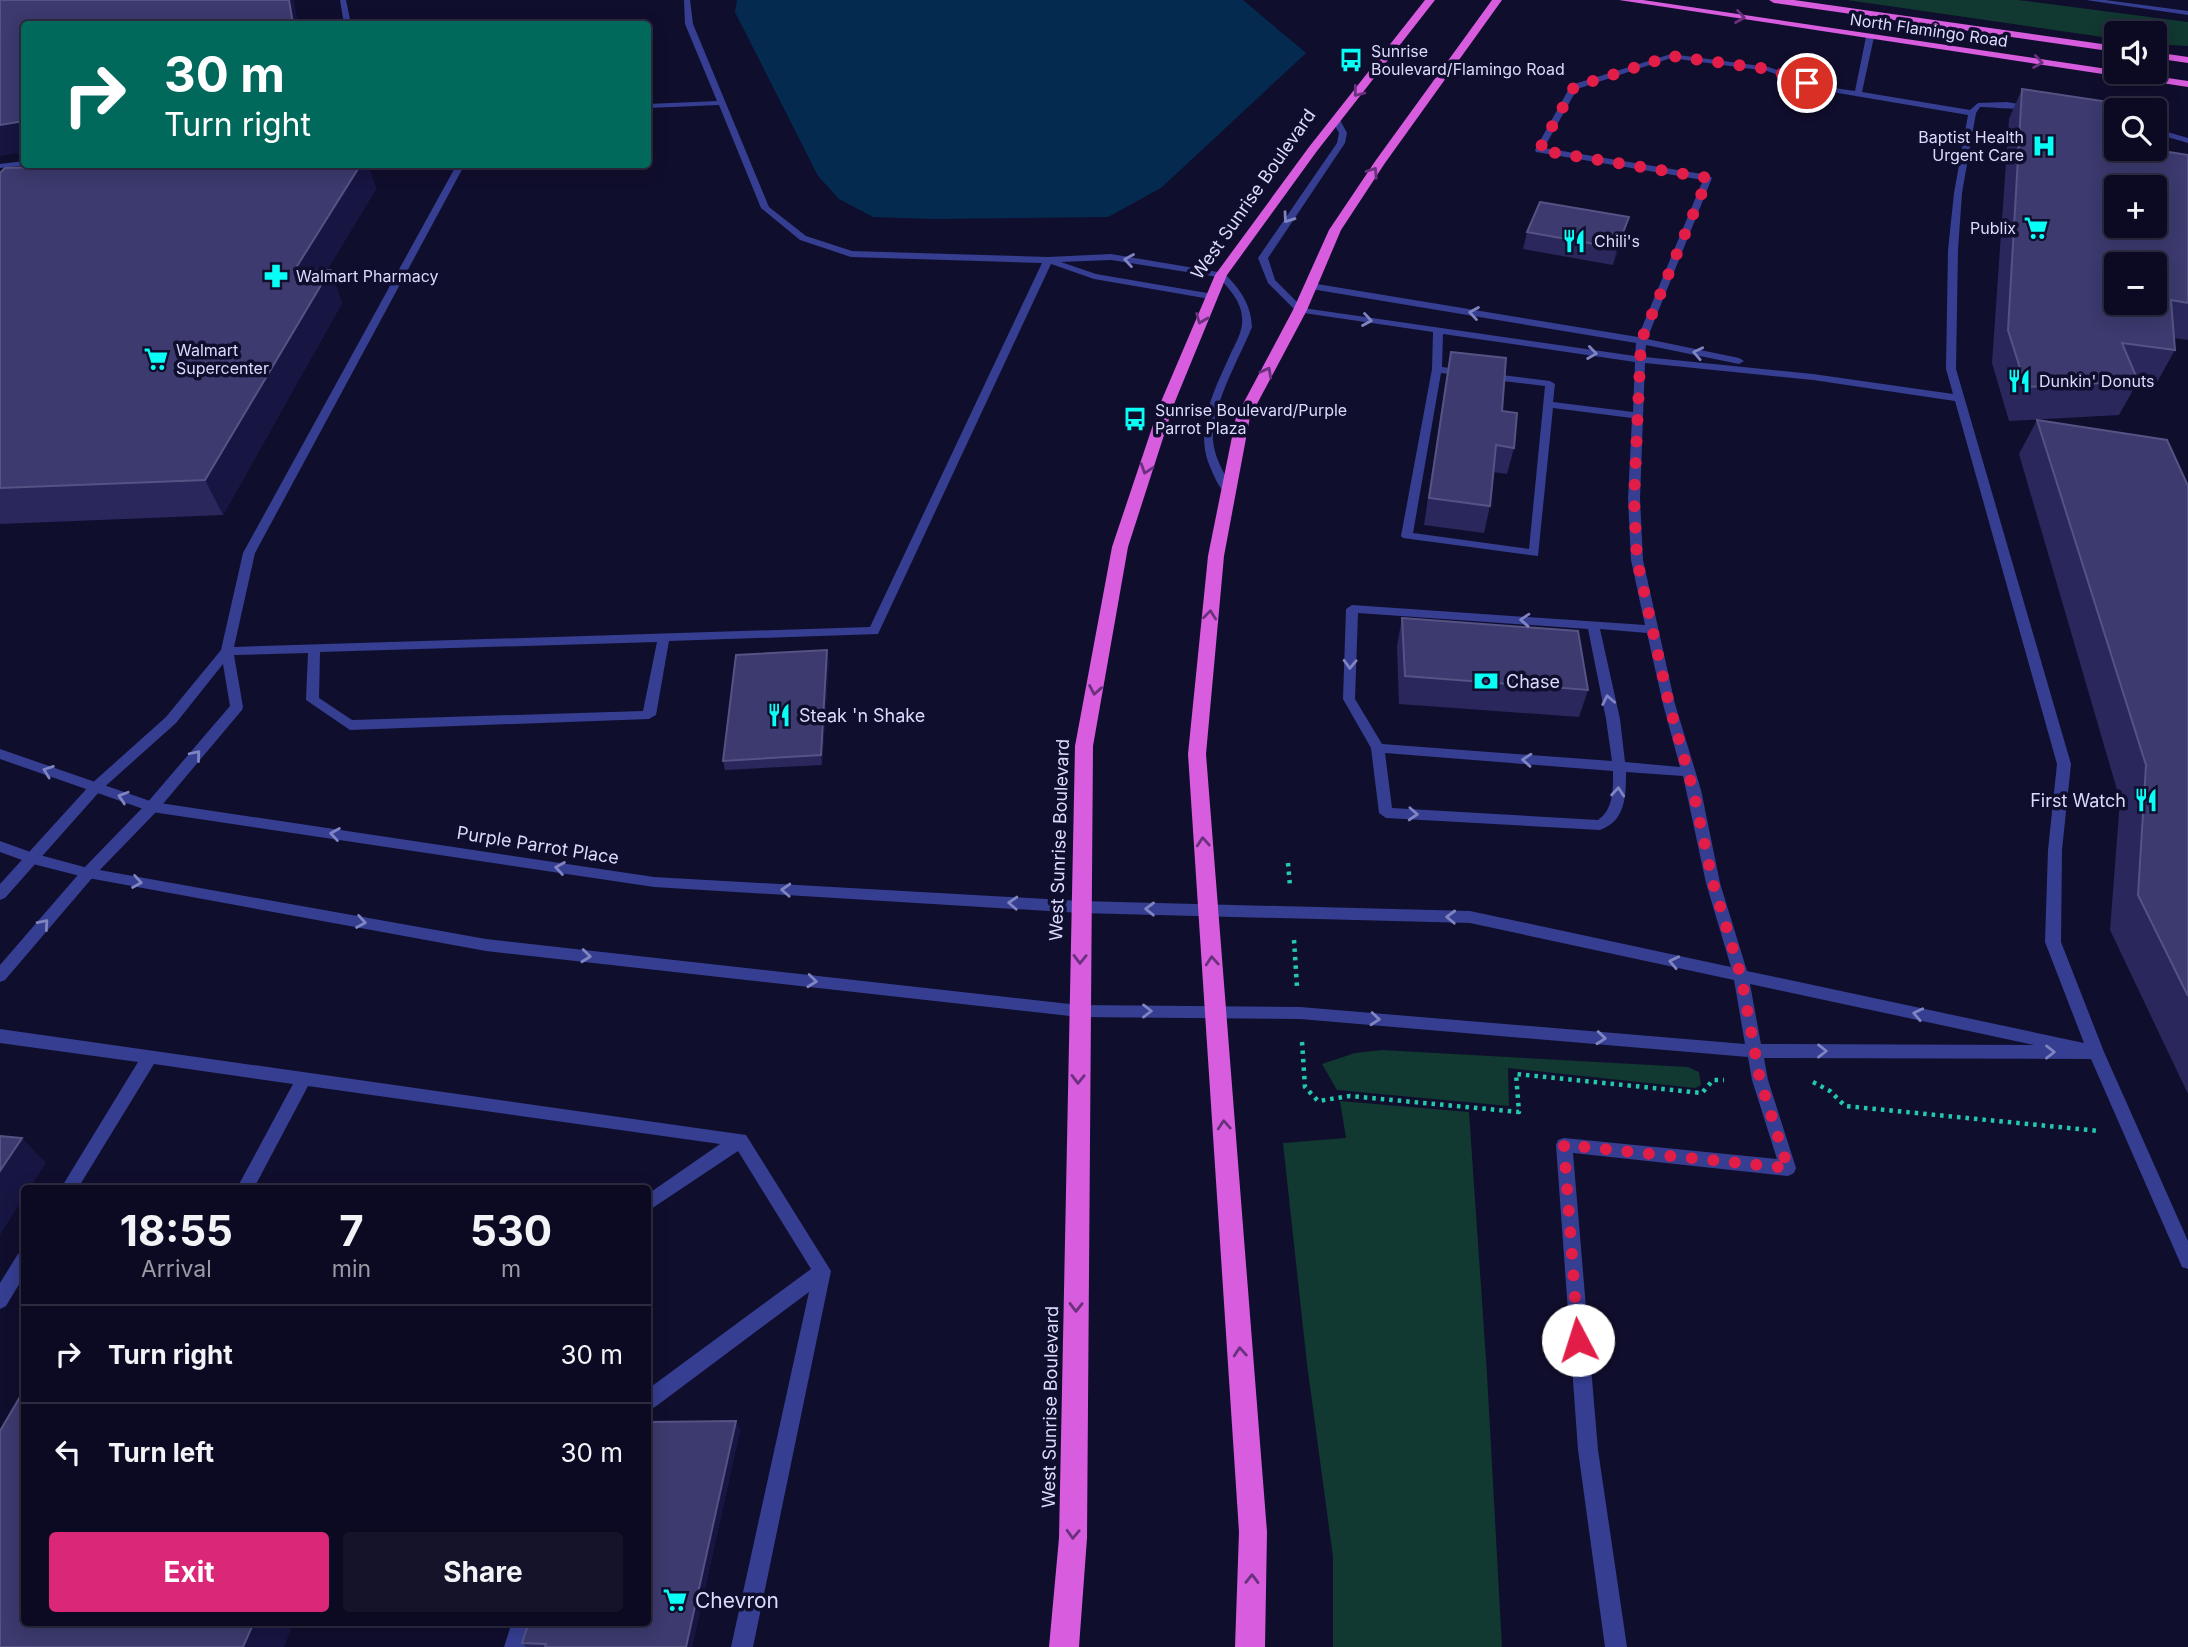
<!DOCTYPE html>
<meta charset="utf-8">
<style>
:root{--surface:#0c0a22;--page:#15132a;--text:#f1f3f6;--muted:#9a9aa5;--line:#2c2b40;--accent:#db2777}
body{margin:0;font-family:Inter,sans-serif;background:var(--page);color:var(--text);height:100vh;display:flex;flex-direction:column;font-size:26px;white-space:nowrap}
*{box-sizing:border-box;margin:0}
p{font-size:23px;color:var(--muted)}
.icon{flex:none;width:38px;height:38px;fill:none;stroke:currentColor;stroke-width:2;stroke-linecap:round;stroke-linejoin:round}
.map{position:relative;flex:1;overflow:hidden}
.details{position:absolute;left:21px;top:1185px;width:630px;height:441px;display:flex;flex-direction:column;background:var(--surface);border-radius:7px;box-shadow:0 4px 18px #0003,0 0 0 2px var(--line)}
.details>*{flex:none}
.guide{position:absolute;left:21px;top:21px;width:630px;height:147px;border-radius:7px;box-shadow:0 4px 18px #0003,0 0 0 2px var(--line);background:#00695c;color:#fff;overflow:hidden}
.tools{position:absolute;left:2104px;top:21px;display:grid;gap:14px}
.tools a{display:grid;place-items:center;width:63px;height:63px;border-radius:7px;background:var(--surface);box-shadow:0 4px 18px #0003,0 0 0 2px var(--line);font-size:35px}
.pin{position:absolute;display:grid;place-items:center;width:60px;height:60px;color:#fff;margin:-30px;border:4px solid #fff;border-radius:50%;box-shadow:0 2px 7px #0007}
.me{position:absolute;width:77px;margin:-38px;rotate:355deg;stroke-linejoin:round;filter:drop-shadow(0 0 5px #0008)}
.turn{display:flex;align-items:center;gap:24px;height:147px;padding:0 28px;font-size:32px}
.turn .icon{width:91px;height:91px;stroke-width:2.5}
.turn b{display:block;font-size:49px;line-height:60px}
.eta{display:flex;justify-content:space-evenly;align-items:center;height:119px;text-align:center}
.eta b{font-size:42px;font-weight:700;line-height:49px}
.button{display:flex;gap:14px;margin-top:auto;padding:14px 28px}
.button a{flex:1;height:80px;border-radius:7px;background:var(--accent);color:#fff;font-size:28px;font-weight:700;line-height:80px;text-align:center}
.button a+a{background:var(--page);color:var(--text)}
ul{padding:0;list-style:none}
li{display:flex;align-items:center;gap:21px;height:98px;padding:0 28px;border-top:2px solid var(--line)}
li div{flex:1}
li b{display:block;font-size:26px}
li em{font-style:normal}
.map>svg:first-child{display:block}
</style>
<div class="map">
<svg width="2188" height="1647" viewBox="0 0 2188 1647">
<rect width="100%" height="100%" fill="#100e2d"/>
<path fill="#113831" d="M1847,0H2018L2188,22V46L2154,44V33H2116V39Z
M1382,1050L1688,1067L1699,1072L1701,1085L1695,1088L1508,1068L1509,1106L1337,1090L1322,1064L1355,1053Z
M1340,1101L1469,1112L1487,1374L1502,1647H1333V1557L1307,1364L1283,1143L1346,1138Z"/>
<path fill="#052a50" d="M737,0H1243L1306,53L1161,188L1108,217L934,219L873,217L839,199L818,176L735,12Z"/>
<g fill="none" stroke-linecap="round" stroke-linejoin="round">
<path stroke="#23caaa" stroke-width="4.5" stroke-dasharray="3.5 5" stroke-linecap="butt" d="M1288,863L1290,886
M1294,940L1297,987
M1302,1042L1305,1087L1318,1101L1350,1096L1519,1112L1516,1074L1702,1093L1713,1080H1724
M1813,1082L1830,1091L1845,1106L2099,1131"/>
<path fill="#353e91" fill-rule="evenodd" d="M340,0H346L351,24H344Z
M684,0H690L693,24L769,207L806,236L852,251L1048,257L1111,254L1224,273C1240,289 1251,304 1252,327C1239,359 1211,406 1213,441C1215,460 1226,477 1235,492L1233,494L1229,495C1220,491 1215,478 1211,469C1193,430 1214,391 1230,355C1234,346 1241,335 1242,324C1244,305 1231,290 1218,277L1111,260L1061,262L1096,274L1213,294V298L1210,299L1094,279L1051,264L878,634L669,641L656,715L649,719L350,730L306,700L308,653L234,655L243,707L242,710L157,811L93,877L5,980L0,982V965L83,869L147,803L230,706L223,664L176,723L100,791L5,898L0,900V884L90,785L166,717L221,650L243,553L457,164H465L255,553L234,647L870,627L1042,263L851,257L800,240L761,208L719,105L648,108V104L717,101L685,24ZM657,642L643,711L352,720L319,698L320,652Z
M2086,0H2105L2188,11V15Z
M1870,35L1874,37L1862,92L1970,110L1978,103L2007,102L2035,107C2026,111 1993,107 1980,107L1976,113L1962,193L1958,250L1956,369L2071,764L2062,850L2061,942L2104,1052L2188,1241V1269L2182,1267L2091,1059L1764,1058L1768,1080L1796,1168L1794,1173L1788,1176L1573,1153L1598,1450L1627,1647H1605L1578,1450L1556,1145L1558,1140L1564,1138L1777,1159L1752,1080L1748,1057L1300,1019L1079,1017L1073,1016L1071,1011L1073,1006L1079,1005L1300,1007L1745,1044L1734,980L1470,923L1081,913L1076,911L1074,907L1076,903L1081,901L1470,911L1731,967L1706,883L1683,776L1626,772C1626,795 1626,821 1600,830L1386,818L1379,813L1371,748L1343,699L1346,609L1352,605L1645,625L1631,560L1628,499L1632,418L1553,408L1538,556L1403,538L1401,536L1432,369L1433,332L1297,312L1268,283L1258,258L1337,143L1339,133L1332,120L1339,118L1347,133L1345,143L1268,258L1275,280L1303,308L1635,356L1636,343L1311,289L1306,286L1311,283L1638,337L1703,180L1536,152L1535,150L1571,85L1671,54L1768,67L1827,87L1855,91L1866,37ZM1671,58L1767,71L1826,91L1968,115L1954,193L1948,250L1946,369L1953,394L1813,374L1645,357L1646,345L1739,364L1744,361L1739,358L1647,339L1712,178L1708,175L1544,148L1577,89ZM1443,334L1635,362L1633,412L1553,402L1555,384L1550,381L1486,373L1481,376L1486,379L1545,386L1529,549L1413,533L1441,373L1466,376L1471,373L1466,370L1442,367ZM1645,363L1813,380L1955,401L2057,764L2048,850L2045,942L2084,1043L1747,971L1720,883L1701,790L1675,704L1643,560L1640,499ZM1358,613L1588,629L1606,719L1612,761L1382,744L1355,699ZM1600,629L1647,633L1663,704L1680,767L1625,762L1620,719ZM1385,753L1613,771C1613,789 1614,809 1598,820L1392,808ZM1750,984L2034,1045L1761,1044Z
M2086,114L2116,118V122L2086,118Z
M2154,128L2188,138V143L2154,133Z
M24,161V164L27,165L0,168V164Z
M0,1029L746,1135L831,1271L753,1647H731L809,1292L655,1407L648,1409V1389L811,1269L738,1151L648,1211V1194L720,1144L308,1086L254,1188H237L293,1084L154,1064L78,1188H61L138,1062L0,1043Z
M24,1252V1276L6,1306L0,1309V1283L18,1254Z
M512,1622H533L526,1647H504Z"/>
<path fill="#353e91" fill-rule="evenodd" d="M0,749L153,802L654,877L1081,901L1086,903L1088,907L1086,911L1081,913L654,887L152,812L0,759Z
M0,841L36,854L88,868L486,939L1079,1005L1085,1006L1087,1011L1085,1016L1079,1017L486,951L88,878L33,864L0,852Z"/>
<path fill="#d75cde" fill-rule="evenodd" d="M1425,0H1435L1317,151L1227,275L1174,404L1128,547L1093,746L1087,1538L1079,1647H1049L1059,1538L1075,746L1112,547L1160,404L1215,275L1309,147Z
M1492,0H1502L1385,163L1341,230L1307,310L1250,417L1224,556L1206,754L1267,1532L1265,1647H1235L1239,1532L1188,754L1208,556L1236,417L1293,310L1329,230L1376,160Z
M1619,0H1643L2188,81V87Z
M1769,0H1794L2116,46V52L1774,3Z
M2154,52L2188,57V63L2154,58Z"/>
</g>
<path fill="#29275c" d="M2022,89L2107,142L2188,155V340L2174,338L2175,350L2156,384L2138,381L2119,415L2009,421L1992,363L2009,119Z
M123,164H368L376,189L327,270H330L342,303L223,515L0,524V173Z
M1629,217L1624,234L1613,265L1523,249L1527,232Z
M1451,352L1502,411L1514,448L1507,474L1493,472L1490,506L1484,533L1424,525L1446,378Z
M2037,420L2188,486V1094L2110,930L2120,800L2019,454Z
M1402,618L1588,690L1579,717L1399,704L1397,646Z
M829,660L822,765L725,770L723,761Z
M736,1421L740,1430L692,1647H526L522,1643Z"/>
<path fill="#171542" d="M289,0H294L298,24H293Z
M24,121V152L0,156V125Z
M361,164H368L376,189L307,304L294,271Z
M1629,217L1624,234L1613,265L1617,248Z
M330,270L342,303L223,515L205,480Z
M827,650L829,660L822,765L821,755Z
M22,1138L46,1163L30,1188H24V1197L0,1235V1171Z
M736,1421L740,1430L692,1647H686Z
M254,1622H294L284,1647H243Z"/>
<path fill="#3c3a6e" stroke="#555384" stroke-width="2" fill-rule="evenodd" d="M0,0H289L293,24H24V121L0,125Z
M2022,89L2109,102L2107,142L2116,143V149H2150L2188,155V303L2171,300L2175,350L2122,343L2138,381L2026,387L2008,330ZM2116,187H2154V226H2116ZM2116,264H2154V303H2116Z
M123,164H361L294,271L330,270L205,480L0,488V173L5,168Z
M1540,202L1629,217L1617,248L1527,232Z
M1451,352L1506,358L1502,411L1517,413L1514,448L1496,445L1490,506L1429,498Z
M2037,420L2167,440L2188,486V996L2138,895L2146,765Z
M1402,618L1578,631L1588,690L1405,676Z
M827,650L821,755L723,761L736,655Z
M0,1136L22,1138L0,1171Z
M24,1390V1622H254L243,1647H0V1431Z
M736,1421L686,1647H545L546,1644L522,1643L529,1622H648V1422Z"/>
<defs><path id="oneway-chevron" d="M-2-3.5L2.5 0L-2 3.5" fill="none" stroke-width="1.6" stroke-linecap="round" stroke-linejoin="round" transform="scale(1.75)"/></defs>
<g stroke="#6a317d">
<use href="#oneway-chevron" transform="translate(1740 17) rotate(9)"/>
<use href="#oneway-chevron" transform="translate(2038 62) rotate(8)"/>
<use href="#oneway-chevron" transform="translate(1358 92) rotate(128)"/>
<use href="#oneway-chevron" transform="translate(1373 172) rotate(-56)"/>
<use href="#oneway-chevron" transform="translate(1201 319) rotate(112)"/>
<use href="#oneway-chevron" transform="translate(1267 372) rotate(-62)"/>
<use href="#oneway-chevron" transform="translate(1146 469) rotate(108)"/>
<use href="#oneway-chevron" transform="translate(1210 615) rotate(-84)"/>
<use href="#oneway-chevron" transform="translate(1095 690) rotate(100)"/>
<use href="#oneway-chevron" transform="translate(1203 842) rotate(-94)"/>
<use href="#oneway-chevron" transform="translate(1080 959) rotate(91)"/>
<use href="#oneway-chevron" transform="translate(1212 961) rotate(-94)"/>
<use href="#oneway-chevron" transform="translate(1078 1079) rotate(91)"/>
<use href="#oneway-chevron" transform="translate(1224 1125) rotate(-94)"/>
<use href="#oneway-chevron" transform="translate(1076 1307) rotate(91)"/>
<use href="#oneway-chevron" transform="translate(1240 1352) rotate(-94)"/>
<use href="#oneway-chevron" transform="translate(1073 1534) rotate(92)"/>
<use href="#oneway-chevron" transform="translate(1252 1579) rotate(-89)"/>
</g>
<g stroke="#8085c2">
<use href="#oneway-chevron" transform="translate(1288 218) rotate(125)"/>
<use href="#oneway-chevron" transform="translate(1129 260) rotate(-170)"/>
<use href="#oneway-chevron" transform="translate(1474 313) rotate(-171)"/>
<use href="#oneway-chevron" transform="translate(1367 320) rotate(9)"/>
<use href="#oneway-chevron" transform="translate(1592 353) rotate(8)"/>
<use href="#oneway-chevron" transform="translate(1698 353) rotate(-168)"/>
<use href="#oneway-chevron" transform="translate(1525 620) rotate(-176)"/>
<use href="#oneway-chevron" transform="translate(1350 664) rotate(92)"/>
<use href="#oneway-chevron" transform="translate(1608 700) rotate(-101)"/>
<use href="#oneway-chevron" transform="translate(196 755) rotate(-50)"/>
<use href="#oneway-chevron" transform="translate(1527 760) rotate(-176)"/>
<use href="#oneway-chevron" transform="translate(48 771) rotate(-160)"/>
<use href="#oneway-chevron" transform="translate(1618 792) rotate(-85)"/>
<use href="#oneway-chevron" transform="translate(123 797) rotate(-162)"/>
<use href="#oneway-chevron" transform="translate(1413 814) rotate(3)"/>
<use href="#oneway-chevron" transform="translate(335 834) rotate(-171)"/>
<use href="#oneway-chevron" transform="translate(560 868) rotate(-171)"/>
<use href="#oneway-chevron" transform="translate(137 882) rotate(10)"/>
<use href="#oneway-chevron" transform="translate(786 890) rotate(-177)"/>
<use href="#oneway-chevron" transform="translate(1013 903) rotate(-177)"/>
<use href="#oneway-chevron" transform="translate(1150 909) rotate(-179)"/>
<use href="#oneway-chevron" transform="translate(1451 917) rotate(-178)"/>
<use href="#oneway-chevron" transform="translate(361 922) rotate(10)"/>
<use href="#oneway-chevron" transform="translate(44 924) rotate(-49)"/>
<use href="#oneway-chevron" transform="translate(586 956) rotate(6)"/>
<use href="#oneway-chevron" transform="translate(1674 962) rotate(-168)"/>
<use href="#oneway-chevron" transform="translate(812 981) rotate(6)"/>
<use href="#oneway-chevron" transform="translate(1147 1011)"/>
<use href="#oneway-chevron" transform="translate(1918 1014) rotate(-168)"/>
<use href="#oneway-chevron" transform="translate(1375 1019) rotate(5)"/>
<use href="#oneway-chevron" transform="translate(1601 1038) rotate(5)"/>
<use href="#oneway-chevron" transform="translate(1822 1051)"/>
<use href="#oneway-chevron" transform="translate(2050 1052)"/>
</g>
<g fill="none" stroke-linecap="round" stroke-linejoin="round">
<path stroke="#e11d48" stroke-width="12" stroke-dasharray="0 21.6" d="M1578,1340L1564,1145L1788,1168L1760,1080L1741,976L1713,883L1693,790L1669,704L1637,560L1634,499L1641,341L1708,178L1539,150L1574,87L1671,56L1768,69L1807,83"/>
</g>
<defs>
<g id="bus-bare" transform="scale(1.89)"><path d="M-5-6H5V4H4V6H2V4H-2V6H-4V4H-5ZM-3.5-4V0h7V-4ZM-3.5 1.2v1.5H-2V1.2ZM2 1.2v1.5H3.5V1.2Z" fill="#07fff6" stroke="#100e2d" stroke-width="2.5" paint-order="stroke"/></g>
<g id="hospital-bare" transform="scale(1.89)"><path d="M-5-5h3v3.5h4V-5h3V5h-3V1.5h-4V5h-3Z" fill="#07fff6" stroke="#100e2d" stroke-width="2.5" paint-order="stroke"/></g>
<g id="supermarket-bare" transform="scale(1.89)"><path d="M-6-5.5h2.5l.6 2H6L4.5 2H-2.5L-4.4-4H-6ZM-1.5 3.2a1.3 1.3 0 1 0 .1 0ZM3 3.2a1.3 1.3 0 1 0 .1 0Z" fill="#07fff6" stroke="#100e2d" stroke-width="2.5" paint-order="stroke"/></g>
<g id="restaurant-bare" transform="scale(1.89)"><path d="M-5-6h1v4h1v-4h1v4h1v-4h1v5L-1.5 .5V6h-2V.5L-5-1ZM5-6V6H3V1.5H1.5Q1.5-4 5-6Z" fill="#07fff6" stroke="#100e2d" stroke-width="2.5" paint-order="stroke"/></g>
<g id="pharmacy-bare" transform="scale(1.89)"><path d="M-2-6h4v4h4v4h-4v4h-4v-4h-4v-4h4Z" fill="#07fff6" stroke="#100e2d" stroke-width="2.5" paint-order="stroke"/></g>
<g id="bank-bare" transform="scale(1.89)"><path d="M-6-4H6V4H-6ZM0-2.3a2.3 2.3 0 1 0 0 4.6a2.3 2.3 0 1 0 0-4.6Z" fill="#07fff6" stroke="#100e2d" stroke-width="2.5" paint-order="stroke"/></g>
</defs>
<g fill-rule="evenodd">
<use href="#bus-bare" x="1351" y="60"/>
<use href="#hospital-bare" x="2044" y="146"/>
<use href="#supermarket-bare" x="2036" y="228"/>
<use href="#restaurant-bare" x="1574" y="241"/>
<use href="#pharmacy-bare" x="276" y="276"/>
<use href="#supermarket-bare" x="156" y="359"/>
<use href="#restaurant-bare" x="2019" y="381"/>
<use href="#bus-bare" x="1135" y="419"/>
<use href="#bank-bare" x="1486" y="681"/>
<use href="#restaurant-bare" x="779" y="715"/>
<use href="#restaurant-bare" x="2146" y="800"/>
<use href="#supermarket-bare" x="675" y="1600"/>
</g>
<g text-anchor="middle" dominant-baseline="central" stroke-width="7" stroke-linejoin="round" paint-order="stroke">
<g font-size="16" fill="#dbdbff" stroke="#100e2d">
<text transform="translate(1929 30) rotate(8)">North Flamingo Road</text>
</g>
<g font-size="16" fill="#dbdbff" stroke="#100e2d" text-anchor="start">
<text x="1371" y="51">Sunrise<tspan x="1371" dy="18">Boulevard/Flamingo Road</tspan></text>
<text x="2024" y="137" text-anchor="end">Baptist Health<tspan x="2024" dy="18">Urgent Care</tspan></text>
<text x="2016" y="228" text-anchor="end">Publix</text>
<text x="1594" y="241">Chili's</text>
<text x="296" y="276">Walmart Pharmacy</text>
<text x="176" y="350">Walmart<tspan x="176" dy="18">Supercenter</tspan></text>
<text x="2039" y="381">Dunkin' Donuts</text>
<text x="1155" y="410">Sunrise Boulevard/Purple<tspan x="1155" dy="18">Parrot Plaza</tspan></text>
</g>
<g font-size="18" fill="#dbdbff" stroke="#100e2d">
<text transform="translate(1253 194) rotate(-55)">West Sunrise Boulevard</text>
<text transform="translate(1059 840) rotate(-88)">West Sunrise Boulevard</text>
<text transform="translate(538 845) rotate(9)">Purple Parrot Place</text>
<text transform="translate(1050 1407) rotate(-89)">West Sunrise Boulevard</text>
</g>
<g font-size="18" fill="#dbdbff" stroke="#100e2d" text-anchor="start">
<text x="1506" y="681">Chase</text>
<text x="799" y="715">Steak 'n Shake</text>
<text x="2126" y="800" text-anchor="end">First Watch</text>
</g>
<g font-size="21" fill="#dbdbff" stroke="#100e2d" text-anchor="start">
<text x="695" y="1600">Chevron</text>
</g>
</g>
</svg>
<div class="tools">
<a><svg class="icon" aria-label="sound" viewBox="0 0 24 24"><path d="M4 9h4l5-4v14l-5-4H4zM17 9q2 3 0 6"/></svg></a>
<a><svg class="icon" aria-label="search" viewBox="0 0 24 24"><circle cx="10" cy="10" r="6"/><path d="M15 15l6 6"/></svg></a>
<a>+</a>
<a>−</a>
</div>
<div class="pin" style="left:1807px;top:83px;background:#d93025"><svg class="icon" aria-label="arrive" viewBox="0 0 24 24"><path d="M6 21V4h12l-3 4 3 4H6"/></svg></div>
<svg class="me" style="left:1578px;top:1340px" viewBox="-20 -20 40 40"><circle r="19" fill="#fff"/><path d="M0-13L10 11 0 6-10 11z" fill="#e11d48"/></svg>
<div class="guide">
<div class="turn"><svg class="icon" aria-label="right" viewBox="0 0 24 24"><path d="M7 20v-9h11M14 6l5 5-5 5"/></svg><div><b>30 m</b>Turn right</div></div>
</div>
<section class="details">
<div class="eta">
<div><b>18:55</b><p>Arrival</p></div>
<div><b>7</b><p>min</p></div>
<div><b>530</b><p>m</p></div>
</div>
<ul>
<li><svg class="icon" aria-label="right" viewBox="0 0 24 24"><path d="M7 20v-9h11M14 6l5 5-5 5"/></svg><div><b>Turn right</b></div><em>30 m</em></li>
<li><svg class="icon" aria-label="left" viewBox="0 0 24 24"><path d="M17 20v-9H6M10 6l-5 5 5 5"/></svg><div><b>Turn left</b></div><em>30 m</em></li>
</ul>
<div class="button"><a>Exit</a><a>Share</a></div>
</section>
</div>
